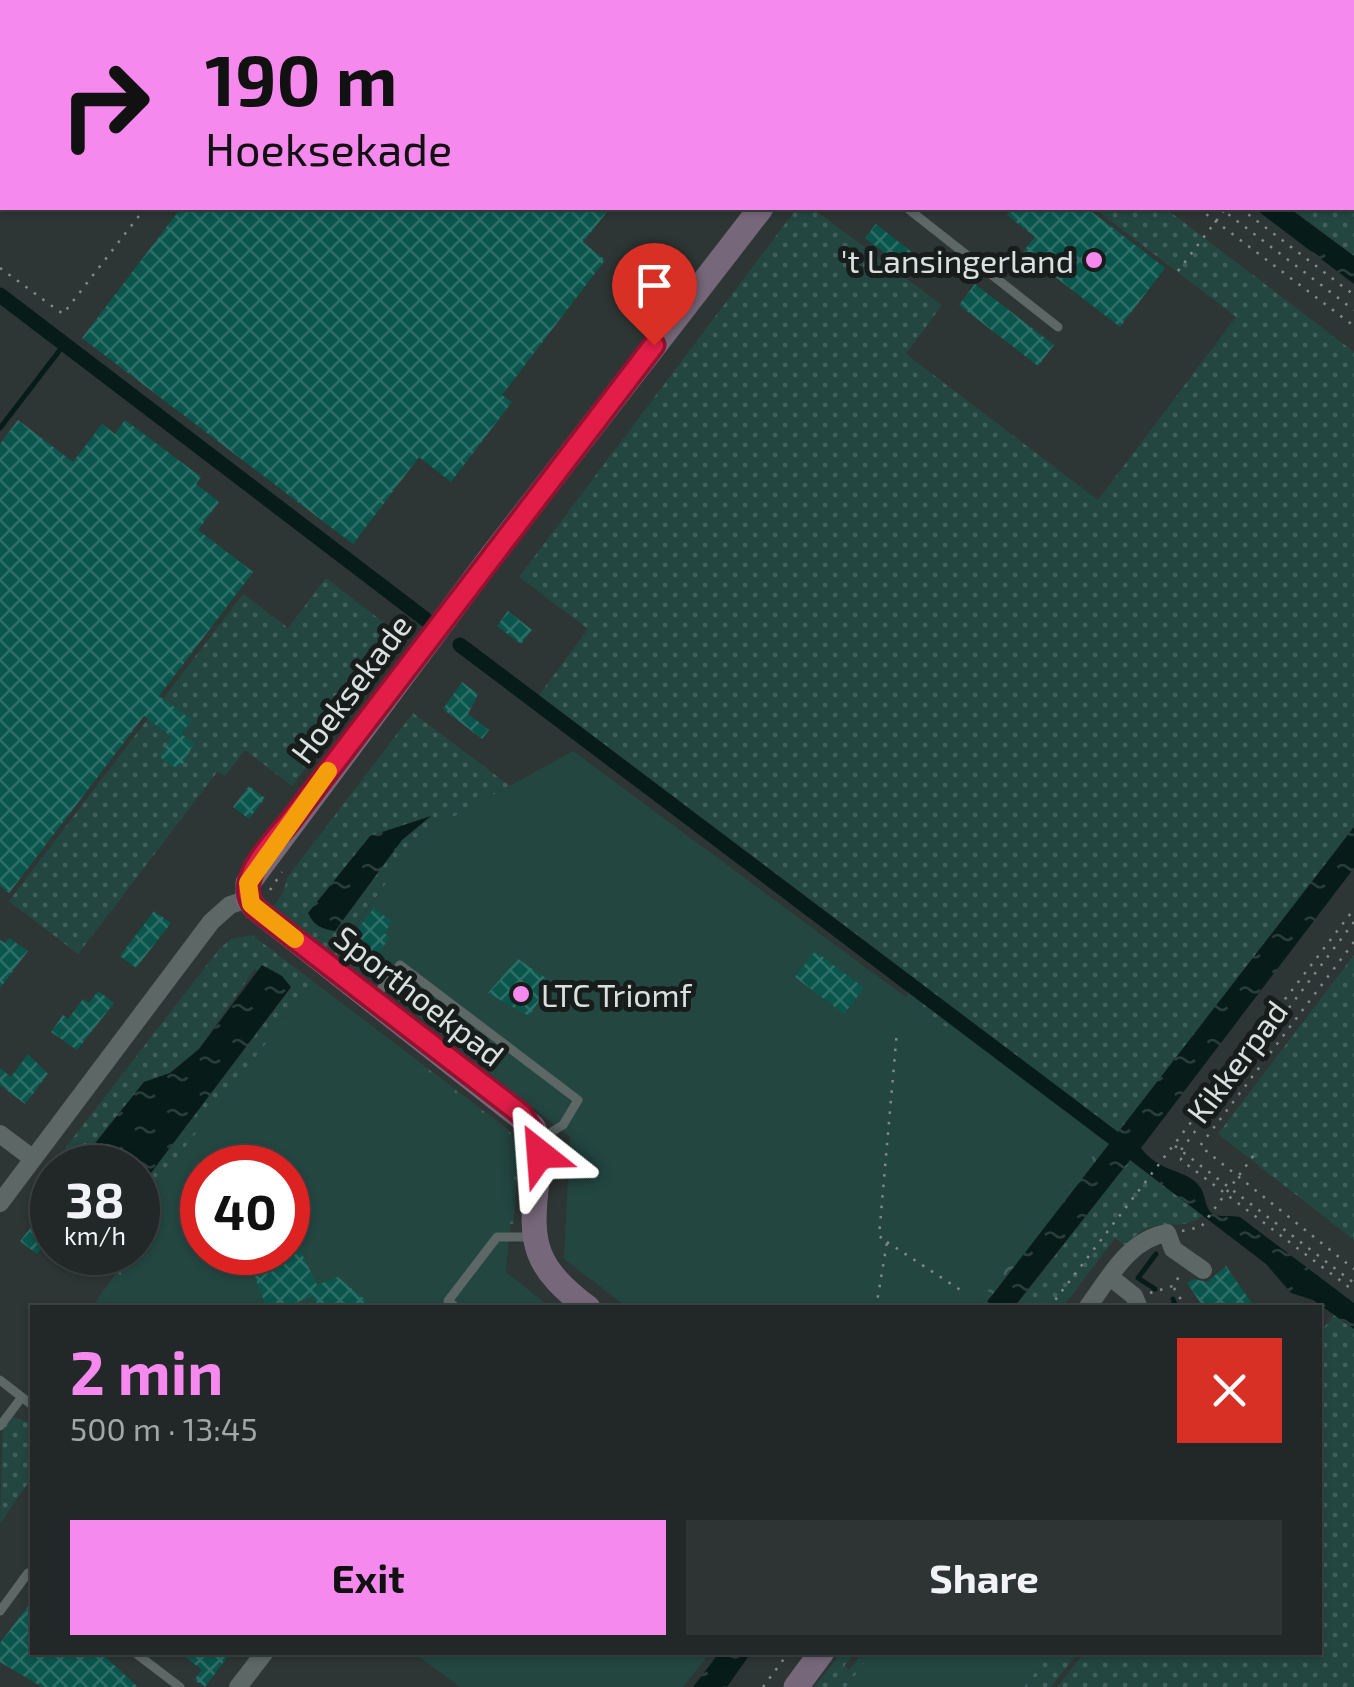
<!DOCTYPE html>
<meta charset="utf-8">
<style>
:root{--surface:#222827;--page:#2e3433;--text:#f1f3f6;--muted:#a2a6a7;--line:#3f4444;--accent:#f689ee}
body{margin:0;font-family:"Exo 2",sans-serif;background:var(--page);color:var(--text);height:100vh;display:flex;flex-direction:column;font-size:38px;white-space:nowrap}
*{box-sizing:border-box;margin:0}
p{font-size:32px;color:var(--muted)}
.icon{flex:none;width:55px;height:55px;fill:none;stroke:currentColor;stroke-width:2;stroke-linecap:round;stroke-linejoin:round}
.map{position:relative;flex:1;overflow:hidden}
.sheet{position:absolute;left:30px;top:1305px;width:1292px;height:350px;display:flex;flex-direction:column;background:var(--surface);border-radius:0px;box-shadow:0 2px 8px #0004,0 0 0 2px var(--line)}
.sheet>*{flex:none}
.guide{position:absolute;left:0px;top:0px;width:1355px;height:210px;box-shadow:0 2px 8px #0004,0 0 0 2px var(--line);background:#f689ee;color:#111;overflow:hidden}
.speed{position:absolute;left:30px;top:1145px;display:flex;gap:20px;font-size:50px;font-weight:700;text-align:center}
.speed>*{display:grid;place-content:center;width:130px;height:130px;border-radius:50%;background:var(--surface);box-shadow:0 2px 8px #0004,0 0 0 2px var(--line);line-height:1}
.speed small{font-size:25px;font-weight:400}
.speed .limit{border:15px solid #d22;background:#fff;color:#111}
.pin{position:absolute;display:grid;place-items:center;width:85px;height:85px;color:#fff;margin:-102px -42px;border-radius:50% 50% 50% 0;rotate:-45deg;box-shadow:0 0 10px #0007}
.pin .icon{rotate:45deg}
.me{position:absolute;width:110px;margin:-55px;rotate:332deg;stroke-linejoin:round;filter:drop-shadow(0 0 8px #0008)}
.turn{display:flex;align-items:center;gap:35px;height:210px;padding:0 40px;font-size:45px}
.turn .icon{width:130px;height:130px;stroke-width:2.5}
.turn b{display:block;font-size:70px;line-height:85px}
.round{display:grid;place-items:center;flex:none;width:105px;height:105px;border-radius:0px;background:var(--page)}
.summary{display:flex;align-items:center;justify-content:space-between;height:170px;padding:0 40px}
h1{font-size:60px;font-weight:700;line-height:75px;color:var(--accent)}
.primary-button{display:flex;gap:20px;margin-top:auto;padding:20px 40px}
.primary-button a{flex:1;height:115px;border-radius:0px;background:var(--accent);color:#111;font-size:40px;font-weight:700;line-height:115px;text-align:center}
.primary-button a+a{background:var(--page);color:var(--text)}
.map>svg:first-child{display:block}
</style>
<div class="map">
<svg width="1354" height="1687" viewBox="0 0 1354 1687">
<defs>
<pattern id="grass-dots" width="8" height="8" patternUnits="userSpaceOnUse" patternTransform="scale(2.5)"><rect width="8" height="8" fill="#234641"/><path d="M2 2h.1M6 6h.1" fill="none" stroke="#42605c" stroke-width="1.8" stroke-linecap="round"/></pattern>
<pattern id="forest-crowns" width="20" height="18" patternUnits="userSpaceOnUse" patternTransform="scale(2.5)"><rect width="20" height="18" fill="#234641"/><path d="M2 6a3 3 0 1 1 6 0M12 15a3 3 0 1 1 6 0" fill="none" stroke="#42605c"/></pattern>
<pattern id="water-ripples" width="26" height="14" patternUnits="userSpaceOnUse" patternTransform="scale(2.5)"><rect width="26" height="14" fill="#071c19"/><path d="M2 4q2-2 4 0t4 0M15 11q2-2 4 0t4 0" fill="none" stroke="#2b3d3a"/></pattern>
<pattern id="building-cross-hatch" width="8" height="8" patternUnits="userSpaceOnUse" patternTransform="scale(2.5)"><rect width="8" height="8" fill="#0a564d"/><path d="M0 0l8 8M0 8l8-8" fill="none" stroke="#2d6e66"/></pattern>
</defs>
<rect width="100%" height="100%" fill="#2d3634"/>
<path fill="url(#grass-dots)" d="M1015,0H1354V256L1291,208H1352V2Z
M797,208H812L942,305L906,354L1098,500L1236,317L1094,208H1165L1354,352V827L1111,1145L953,1024L939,1039L905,1010L908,990L894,979L901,968L539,695L588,629L519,577Z
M326,578L405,639L292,786L245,750L225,776L218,771L78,954L9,901L243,594L288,628Z
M413,713L510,786L420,836L337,952L364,973L355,975L270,912L284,891L287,878Z
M252,935L314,982L138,1208V1190L291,988L255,969L199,1049L170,1073L144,1082L76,1167L49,1169L220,948L231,939Z
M1354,955V1240L1218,1134Z
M1130,1160L1204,1215C1177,1236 1154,1210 1126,1246L1115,1238L1063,1307L1014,1308Z
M1334,1315L1354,1329V1687H1057L1084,1653L1320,1652V1332Z
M3,1414L32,1423V1477L0,1524Z
M841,1653H855L844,1666L849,1670L862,1653H1078L1051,1687H814Z"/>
<path fill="url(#forest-crowns)" d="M314,982L510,1131L519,1153L513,1224L490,1228L513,1158L202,1168L124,1307L91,1308L131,1253L138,1252L145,1233L138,1227V1208Z
M953,1024L1111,1145L983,1307H959L938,1040Z"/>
<path fill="#234641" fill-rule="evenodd" d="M573,751L1103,1143L975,1307H627L564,1259L570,1137L337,953L420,835Z
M310,987L507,1131L517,1145L506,1272L550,1307L105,1308L161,1233L138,1216V1208ZM202,1168H288V1252H202Z
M414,1653H710L683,1687H460Z
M872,1653V1652L1050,1653L1024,1687H846Z"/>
<path fill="url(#water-ripples)" d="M1254,208H1289L1354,256V284Z
M431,816L402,840L335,931C322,929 314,926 308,913L370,836Z
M1354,827V868L1141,1148C1162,1175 1187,1168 1200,1187C1207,1197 1204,1210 1215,1215C1222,1217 1232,1215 1240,1217L1354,1303V1329L1313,1300L1291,1293L1266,1264L1130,1160L1014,1307H983Z
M262,965L282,976L291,987L138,1190V1168L76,1167L144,1082L170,1073L199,1049Z
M719,1653H751L727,1687H693Z"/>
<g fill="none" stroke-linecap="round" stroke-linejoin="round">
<path stroke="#071c19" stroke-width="5" d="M0,428L63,346
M1155,1289L1138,1278L1156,1254
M1173,1299L1176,1308"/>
<path stroke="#071c19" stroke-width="15" d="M0,295L425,619
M460,645L1132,1152"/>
</g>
<path fill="url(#building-cross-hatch)" d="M181,208H610L583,242L605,260L502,395L512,402L451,482L419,457L353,544L82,338Z
M1013,208H1087L1165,268L1120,327L1023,252L1035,237L1007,215Z
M876,224L923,261L912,274L865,238Z
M975,284L1054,345L1038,366L959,305Z
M18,420L73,462L102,424L115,434L125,420L201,477L196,484L219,502L198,530L253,572L159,696L192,720L181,734L194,743L183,764L176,768L160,757L172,737L144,716L9,893L0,886V444Z
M508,611L532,630L521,644L497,626Z
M462,682L478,694L468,714L489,730L482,739L443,709Z
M249,786L265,798L249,819L233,807Z
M374,908L392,922L384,933L390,937L372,962L347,943Z
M154,911L171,923L136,968L120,956Z
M9,938L28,951L0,988V940L5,943Z
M815,951L864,988L844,1014L795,977Z
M518,959L552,982L529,1016L488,993Z
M98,991L114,1003L77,1050L51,1032L63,1015L68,1019L83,999L89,1003Z
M28,1054L48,1074L25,1104L0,1085V1068L11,1077Z
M42,1214L52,1221V1235L37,1254L20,1241Z
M298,1246L317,1285L338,1277L375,1308H318L313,1296L282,1308H267L245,1252H288Z
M1226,1266L1255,1308H1204L1187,1283L1194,1279L1207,1282Z
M32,1601V1652H100L138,1687H42L0,1662V1643Z
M179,1652H231L205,1687L194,1680L202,1670Z"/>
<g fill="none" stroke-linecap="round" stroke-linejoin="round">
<path stroke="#828a88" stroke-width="2.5" stroke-dasharray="2.5 8" stroke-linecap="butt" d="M949,0L953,2
M301,2L303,0
M1352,34L1354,32
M1198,208L1354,326
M1220,208L1354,310
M1240,208L1354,295
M0,268L63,314L145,208
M1178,271L1226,208
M270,890L282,872
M1354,922L1181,1150V1160L1354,1291
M1354,942L1200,1146L1354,1269
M1175,1146L1354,1283
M1182,1231L1201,1227L1254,1155
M887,1242L965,1293
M1174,1288L1186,1308
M1150,1293L1173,1286L1180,1275
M876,1308L887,1242L879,1236L897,1031
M1049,1308L1354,909
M763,1687L789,1652"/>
<path stroke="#5d6765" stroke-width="9" d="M907,208L1058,327
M374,998L400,965L578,1100L563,1125L541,1138
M457,1308L448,1301L497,1237H531
M0,1380L32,1405
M0,1426L22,1397
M0,1611L28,1573L32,1577
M134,1652L180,1687"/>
<path stroke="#5d6765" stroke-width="18" d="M0,1134L32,1158
M0,1203L211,922L230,905L248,899
M1110,1277L1134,1296L1139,1308
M1087,1308C1110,1277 1128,1240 1167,1233L1173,1249L1203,1270
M238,1687L265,1652"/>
<path stroke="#76677a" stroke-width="25" d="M919,2L921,0
M588,1308C535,1267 529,1246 537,1181C539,1161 542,1146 533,1127L255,908L248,899V883L491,557L761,208
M796,1687L822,1652"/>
</g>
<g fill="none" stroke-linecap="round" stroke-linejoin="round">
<g stroke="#92132f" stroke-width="25">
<path id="route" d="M540,1154L539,1140L521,1114L255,908C232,880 274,842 291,820L654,345"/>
</g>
<use href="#route" stroke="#e11d48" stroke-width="18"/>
<path stroke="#f59e0b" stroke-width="18" d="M295,939L251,904L248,883L328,771"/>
</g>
<g fill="#f689ee" stroke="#181d1c" stroke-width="4">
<circle cx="1094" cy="260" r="10"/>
<circle cx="521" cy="994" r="10"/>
</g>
<g text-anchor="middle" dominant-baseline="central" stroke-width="10" stroke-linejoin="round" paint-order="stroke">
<g font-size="32" fill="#dae0df" stroke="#181d1c" text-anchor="end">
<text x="1074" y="260">'t Lansingerland</text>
<text x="541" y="994" text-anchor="start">LTC Triomf</text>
</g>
<g font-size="32" fill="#dae0df" stroke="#181d1c">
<text transform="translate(350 688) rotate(-53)">Hoeksekade</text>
<text transform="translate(420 995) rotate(38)">Sporthoekpad</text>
<text transform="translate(1236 1061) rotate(-53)">Kikkerpad</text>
</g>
</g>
</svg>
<div class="speed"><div>38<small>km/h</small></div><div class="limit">40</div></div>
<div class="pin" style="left:654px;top:345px;background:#d93025"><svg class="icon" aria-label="arrive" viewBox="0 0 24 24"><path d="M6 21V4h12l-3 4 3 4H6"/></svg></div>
<svg class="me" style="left:540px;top:1154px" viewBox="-20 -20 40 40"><path d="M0-17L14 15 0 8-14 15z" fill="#e11d48" stroke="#fff" stroke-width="4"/></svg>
<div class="guide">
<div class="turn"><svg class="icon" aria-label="right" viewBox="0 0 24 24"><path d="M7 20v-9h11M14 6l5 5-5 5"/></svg><div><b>190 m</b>Hoeksekade</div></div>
</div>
<section class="sheet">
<div class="summary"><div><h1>2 min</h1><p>500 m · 13:45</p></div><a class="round" style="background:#d93025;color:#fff"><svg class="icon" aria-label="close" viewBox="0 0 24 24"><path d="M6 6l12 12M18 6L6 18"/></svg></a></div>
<div class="primary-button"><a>Exit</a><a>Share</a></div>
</section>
</div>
